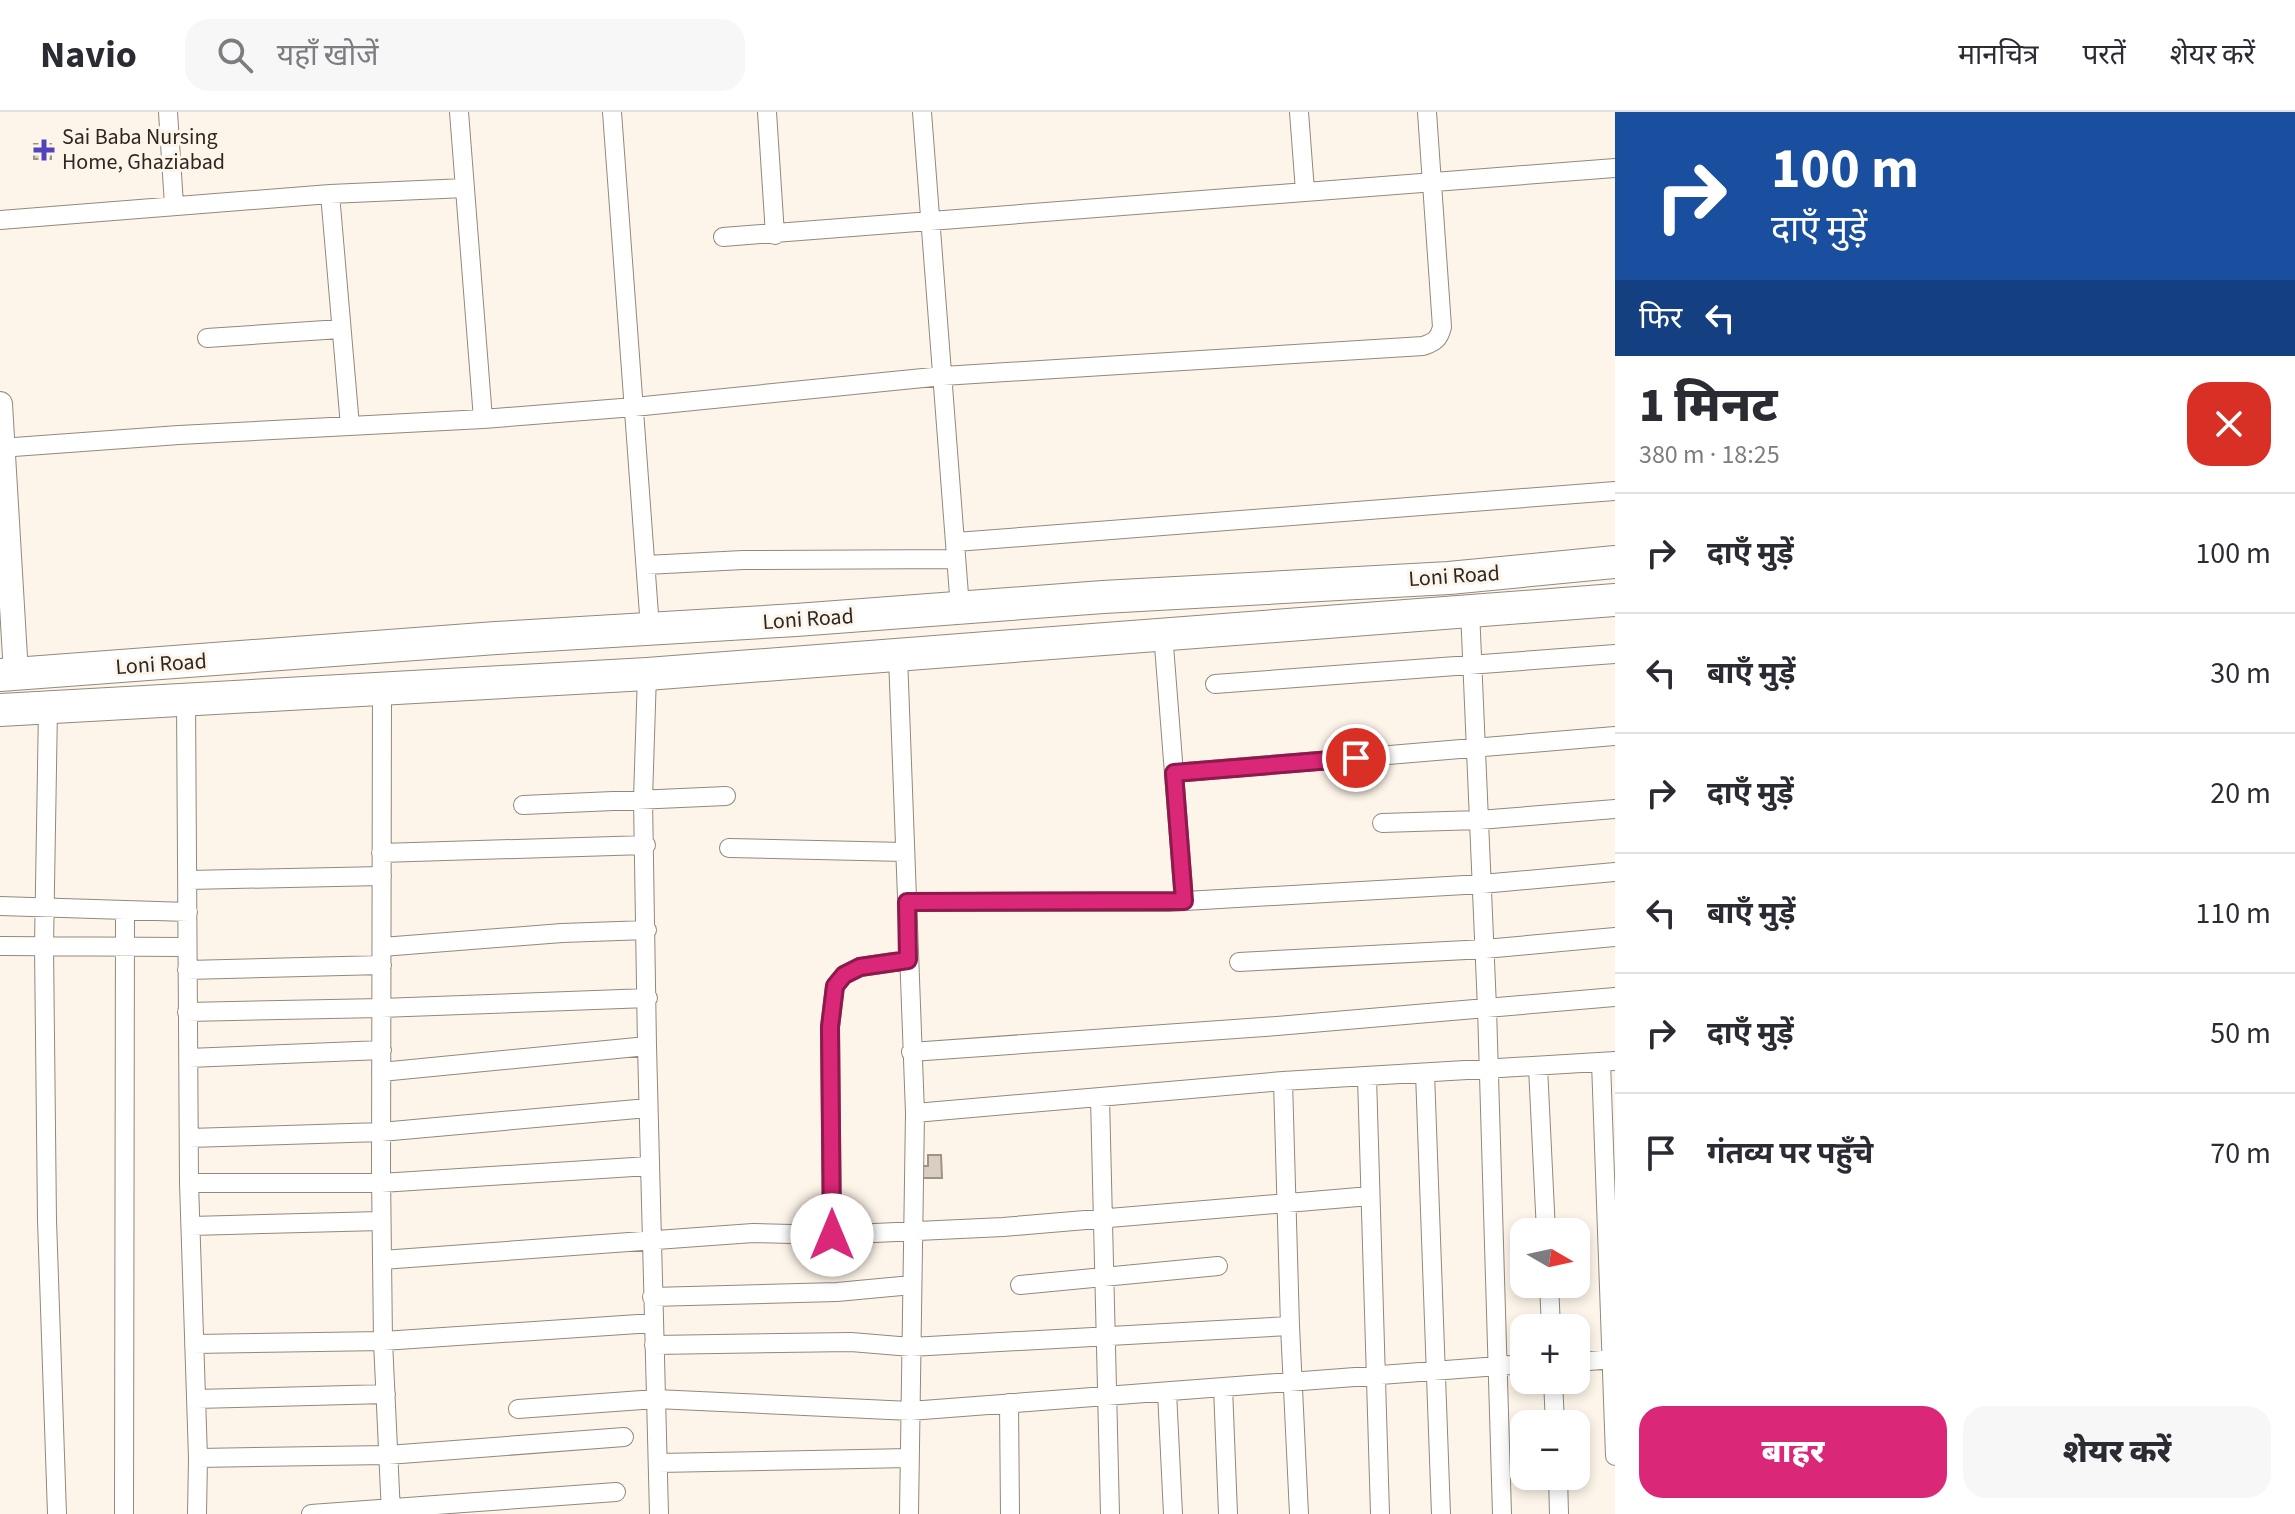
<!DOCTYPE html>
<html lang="hi">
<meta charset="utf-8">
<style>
:root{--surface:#fff;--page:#f7f7f7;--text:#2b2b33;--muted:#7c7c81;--line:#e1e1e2;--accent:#db2777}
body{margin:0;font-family:"Source Sans 3","Noto Sans Devanagari",sans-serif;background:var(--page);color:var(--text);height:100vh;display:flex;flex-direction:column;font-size:30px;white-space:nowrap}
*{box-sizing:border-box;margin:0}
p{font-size:26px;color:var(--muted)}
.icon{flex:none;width:44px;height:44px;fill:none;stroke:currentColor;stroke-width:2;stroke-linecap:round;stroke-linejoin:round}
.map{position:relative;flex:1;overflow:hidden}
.details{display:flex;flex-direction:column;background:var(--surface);width:680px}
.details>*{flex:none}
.top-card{background:#1a4fa0;color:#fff;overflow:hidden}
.needle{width:52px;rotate:99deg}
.tools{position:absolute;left:1510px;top:1106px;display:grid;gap:16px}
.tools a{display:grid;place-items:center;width:80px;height:80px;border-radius:16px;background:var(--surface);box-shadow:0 4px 12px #0003;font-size:40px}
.pin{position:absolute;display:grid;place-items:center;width:68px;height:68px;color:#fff;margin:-34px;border:4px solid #fff;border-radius:50%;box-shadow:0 2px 8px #0007}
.me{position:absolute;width:88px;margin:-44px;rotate:0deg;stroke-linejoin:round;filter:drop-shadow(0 0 6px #0008)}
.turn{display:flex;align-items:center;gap:28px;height:168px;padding:0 24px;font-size:36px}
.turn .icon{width:104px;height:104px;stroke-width:2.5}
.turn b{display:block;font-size:56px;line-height:68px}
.then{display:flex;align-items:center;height:76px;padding:0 24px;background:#0003;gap:16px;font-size:30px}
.round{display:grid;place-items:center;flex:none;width:84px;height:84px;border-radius:24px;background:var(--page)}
.overview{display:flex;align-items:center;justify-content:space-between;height:136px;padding:0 24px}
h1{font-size:48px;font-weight:800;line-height:60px}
.action{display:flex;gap:16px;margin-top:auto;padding:16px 24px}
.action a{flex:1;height:92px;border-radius:24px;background:var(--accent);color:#fff;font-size:32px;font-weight:800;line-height:92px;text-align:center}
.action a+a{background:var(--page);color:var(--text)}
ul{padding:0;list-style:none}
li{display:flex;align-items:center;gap:24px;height:120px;padding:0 24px;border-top:2px solid var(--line)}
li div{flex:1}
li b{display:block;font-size:30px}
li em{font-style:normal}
header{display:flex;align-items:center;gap:48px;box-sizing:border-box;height:112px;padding:0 40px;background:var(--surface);border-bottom:2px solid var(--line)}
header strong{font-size:38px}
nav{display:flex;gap:44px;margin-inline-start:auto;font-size:28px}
.search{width:560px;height:72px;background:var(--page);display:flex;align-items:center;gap:20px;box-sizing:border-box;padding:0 28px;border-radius:24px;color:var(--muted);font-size:30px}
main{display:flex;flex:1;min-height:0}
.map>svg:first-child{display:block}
</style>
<header>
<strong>Navio</strong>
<div class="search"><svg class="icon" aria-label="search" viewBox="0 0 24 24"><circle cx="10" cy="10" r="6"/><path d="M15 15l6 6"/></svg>यहाँ खोजें</div>
<nav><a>मानचित्र</a><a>परतें</a><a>शेयर करें</a></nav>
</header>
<main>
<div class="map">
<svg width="1615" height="1402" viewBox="0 0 1615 1402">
<rect width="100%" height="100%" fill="#fef5ea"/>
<path fill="#d9cec1" stroke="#9d9286" stroke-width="2" d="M34,32H51V47H34Z
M928,1043H941L942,1066H922V1054H928Z"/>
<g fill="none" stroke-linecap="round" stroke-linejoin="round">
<g stroke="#92887c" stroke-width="20">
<path id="minor" d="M168,0L174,93
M459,0L483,307
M612,0L650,516
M767,0L775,123
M922,0L960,496
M1299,0L1305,79
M330,82L350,314
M0,108L330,82L465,76
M723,125L1615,56
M207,226L340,217
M0,336L179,323L483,307L634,295L943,264L1423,234C1435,230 1439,227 1442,215L1427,0
M956,430L1615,379
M646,453L743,448L956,447
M1470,498L1487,896L1502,1402
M1163,521L1184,789
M898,544L915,1001L909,1402
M647,562L643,687L647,934L659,1402
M1215,572L1615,542
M382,578L381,1063L383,1229L391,1402
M186,587L189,1071L198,1346L197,1402
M48,596L44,834L47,1108L57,1402
M1174,661L1615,624
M523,693L726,684
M1382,711L1479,708L1615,697
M729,736L905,740
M381,741L646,733
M188,768L382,764
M907,790H1168L1482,772L1615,760
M0,794L188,800
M0,834L186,835
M382,835L562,821L647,818
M1239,850L1485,837L1615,825
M187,858L382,853
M187,900L381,896L648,886
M911,940L1277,914L1615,885
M189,946L382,938
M1601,950L1615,1344
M1538,955L1546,1120
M381,960L647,934
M1425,961L1441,1402
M1367,965L1380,1402
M1283,969L1290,1214L1299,1402
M1100,985L1110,1402
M915,1001L1283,969L1615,949
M189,1026L381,1020L648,996
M189,1071H381L649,1054
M191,1114L381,1109
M832,1123L830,915L835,874L844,863L860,855L908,848
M382,1148L753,1121L832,1123L1003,1115L1370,1084
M1549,1172L1551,1216
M1020,1173L1218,1154
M652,1185L837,1180L912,1173
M194,1232L383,1229L653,1211
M654,1233L851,1230L911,1235L1290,1214
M1576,1250L1615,1247
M1553,1268L1555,1312
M1223,1275L1228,1402
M1167,1280L1173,1402
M196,1287L386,1282
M1009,1291L1010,1402
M518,1297L656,1287L910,1299L1524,1252
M198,1346L388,1343L624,1325
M658,1351L909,1346
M1558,1364L1559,1402
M124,1402L125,798
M311,1402L616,1380"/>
</g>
<g stroke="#92887c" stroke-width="26">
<path id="tertiary" d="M0,292L16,562"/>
</g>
<g stroke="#92887c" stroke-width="34">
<path id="trunk" d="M0,563L496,526L796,508L1103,485L1449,466L1615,450
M0,598L647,562L1615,488"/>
</g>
<use href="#minor" stroke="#fff" stroke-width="18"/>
<use href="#tertiary" stroke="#fff" stroke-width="24"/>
<use href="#trunk" stroke="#fff" stroke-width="32"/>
</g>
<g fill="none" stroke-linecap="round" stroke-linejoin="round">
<g stroke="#8e194d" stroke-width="20">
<path id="route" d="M832,1123L830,915L835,874L844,863L860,855L908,848L907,790L1184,789L1174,661L1356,646"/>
</g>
<use href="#route" stroke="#db2777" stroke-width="14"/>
</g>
<path fill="#5144bb" stroke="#fef5ea" stroke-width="3" d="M40 26h8v8h8v8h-8v8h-8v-8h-8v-8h8z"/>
<g text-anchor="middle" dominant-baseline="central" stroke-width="6" stroke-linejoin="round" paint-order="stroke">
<g font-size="22" fill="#2b2722" stroke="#fef5ea" text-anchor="start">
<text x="62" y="25">Sai Baba Nursing<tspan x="62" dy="25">Home, Ghaziabad</tspan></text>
</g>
<g font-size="22" fill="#2b2722" stroke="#fef5ea">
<text transform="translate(1454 464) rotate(-4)">Loni Road</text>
<text transform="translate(808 507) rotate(-4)">Loni Road</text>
<text transform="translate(161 552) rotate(-4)">Loni Road</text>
</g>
</g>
</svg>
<div class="tools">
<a><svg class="needle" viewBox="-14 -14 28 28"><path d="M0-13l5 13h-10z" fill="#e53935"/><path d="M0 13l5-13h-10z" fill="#7c7c81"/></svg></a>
<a>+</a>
<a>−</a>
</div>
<div class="pin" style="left:1356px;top:646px;background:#d93025"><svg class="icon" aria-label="arrive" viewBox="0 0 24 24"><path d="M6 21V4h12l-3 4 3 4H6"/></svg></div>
<svg class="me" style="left:832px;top:1123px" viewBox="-20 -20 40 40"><circle r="19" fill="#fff"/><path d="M0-13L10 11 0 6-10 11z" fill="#db2777"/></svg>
</div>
<section class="details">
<div class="top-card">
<div class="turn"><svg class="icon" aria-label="right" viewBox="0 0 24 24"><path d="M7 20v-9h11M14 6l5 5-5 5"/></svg><div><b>100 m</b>दाएँ मुड़ें</div></div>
<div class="then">फिर<svg class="icon" aria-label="left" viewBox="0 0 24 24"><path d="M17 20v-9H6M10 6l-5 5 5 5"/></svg></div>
</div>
<div class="overview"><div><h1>1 मिनट</h1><p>380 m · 18:25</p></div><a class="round" style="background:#d93025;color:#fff"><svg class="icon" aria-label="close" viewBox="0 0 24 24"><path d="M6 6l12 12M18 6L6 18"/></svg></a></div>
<ul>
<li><svg class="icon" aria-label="right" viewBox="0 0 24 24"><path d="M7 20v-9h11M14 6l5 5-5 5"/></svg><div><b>दाएँ मुड़ें</b></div><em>100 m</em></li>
<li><svg class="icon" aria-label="left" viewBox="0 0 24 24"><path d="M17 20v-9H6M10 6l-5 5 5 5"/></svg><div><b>बाएँ मुड़ें</b></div><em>30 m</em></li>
<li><svg class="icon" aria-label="right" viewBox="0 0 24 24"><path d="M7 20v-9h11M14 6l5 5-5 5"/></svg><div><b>दाएँ मुड़ें</b></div><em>20 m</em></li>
<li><svg class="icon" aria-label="left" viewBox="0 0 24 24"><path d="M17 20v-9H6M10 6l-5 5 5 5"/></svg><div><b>बाएँ मुड़ें</b></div><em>110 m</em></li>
<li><svg class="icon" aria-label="right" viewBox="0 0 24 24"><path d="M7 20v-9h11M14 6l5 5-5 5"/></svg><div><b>दाएँ मुड़ें</b></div><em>50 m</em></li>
<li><svg class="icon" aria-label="arrive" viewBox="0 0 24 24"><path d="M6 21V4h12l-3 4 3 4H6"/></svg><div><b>गंतव्य पर पहुँचे</b></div><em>70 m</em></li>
</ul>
<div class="action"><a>बाहर</a><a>शेयर करें</a></div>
</section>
</main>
